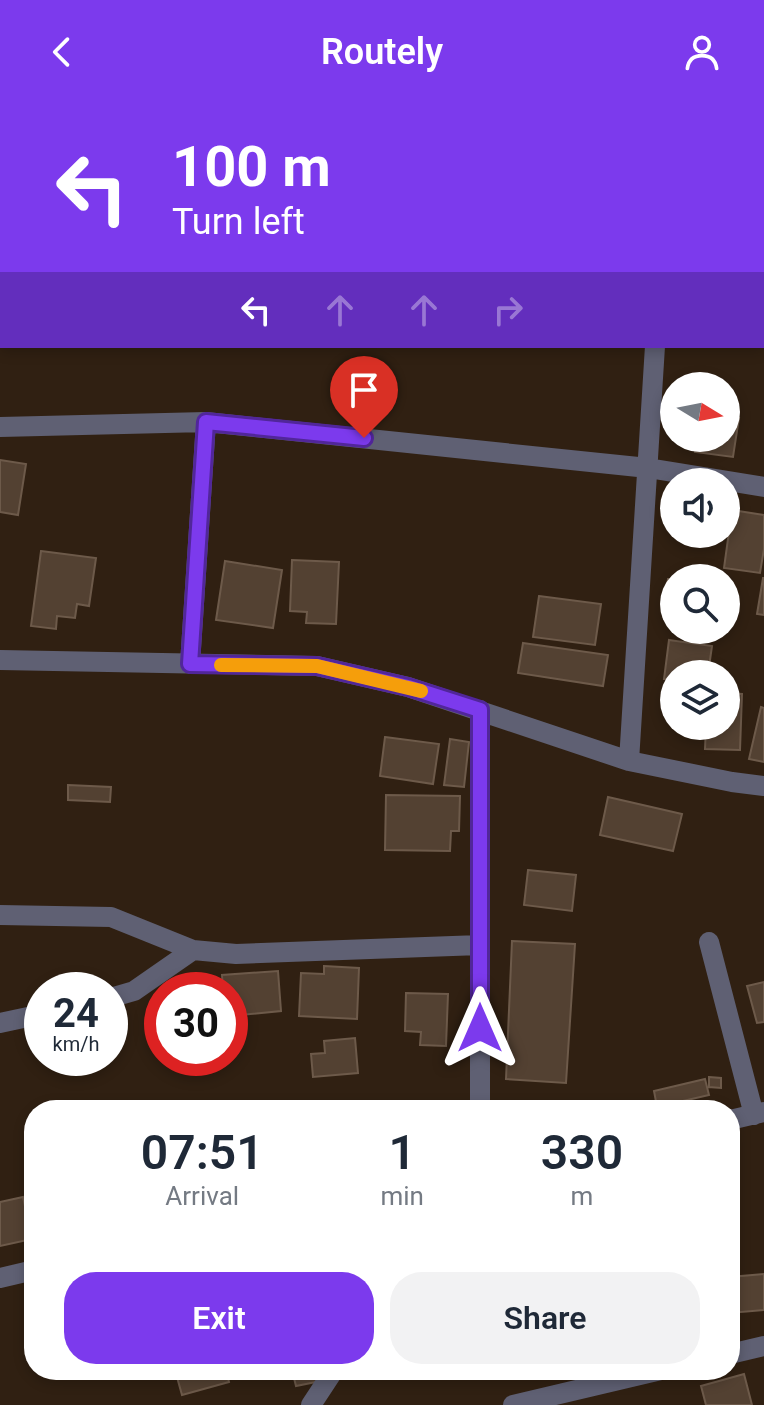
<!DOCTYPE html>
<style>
:root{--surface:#fff;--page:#f2f2f3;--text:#1f2937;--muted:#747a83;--accent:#7c3aed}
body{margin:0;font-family:Roboto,sans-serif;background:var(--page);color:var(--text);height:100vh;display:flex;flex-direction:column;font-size:30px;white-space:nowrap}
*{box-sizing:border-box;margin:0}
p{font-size:26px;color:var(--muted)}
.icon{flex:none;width:44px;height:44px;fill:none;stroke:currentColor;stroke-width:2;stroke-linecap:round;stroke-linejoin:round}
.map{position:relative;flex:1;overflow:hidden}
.sheet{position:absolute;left:24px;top:996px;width:716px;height:280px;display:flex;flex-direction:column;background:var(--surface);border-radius:32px;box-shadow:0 4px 12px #0003}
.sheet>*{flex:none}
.banner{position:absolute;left:0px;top:0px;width:764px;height:244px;box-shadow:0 4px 12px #0003;background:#7c3aed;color:#fff;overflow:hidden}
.needle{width:52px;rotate:100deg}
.tools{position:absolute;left:660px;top:268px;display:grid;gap:16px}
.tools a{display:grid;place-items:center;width:80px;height:80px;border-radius:50%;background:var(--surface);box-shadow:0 4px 12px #0003;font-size:40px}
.speed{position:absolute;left:24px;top:868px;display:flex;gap:16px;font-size:40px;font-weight:700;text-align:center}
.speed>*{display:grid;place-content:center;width:104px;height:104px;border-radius:50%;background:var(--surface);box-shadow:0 4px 12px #0003;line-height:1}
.speed small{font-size:20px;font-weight:400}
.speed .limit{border:12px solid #d22;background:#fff;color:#111}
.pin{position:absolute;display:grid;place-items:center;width:68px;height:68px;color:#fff;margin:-82px -34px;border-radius:50% 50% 50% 0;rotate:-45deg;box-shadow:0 0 8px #0007}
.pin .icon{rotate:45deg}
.me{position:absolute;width:88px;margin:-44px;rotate:0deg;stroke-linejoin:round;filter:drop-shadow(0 0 6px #0008)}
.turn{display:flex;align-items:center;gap:28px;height:168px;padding:0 40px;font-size:36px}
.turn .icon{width:104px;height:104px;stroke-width:2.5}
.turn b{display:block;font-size:56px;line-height:68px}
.lanes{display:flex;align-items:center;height:76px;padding:0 40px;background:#0003;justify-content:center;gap:40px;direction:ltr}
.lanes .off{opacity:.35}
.eta{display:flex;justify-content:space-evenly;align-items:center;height:136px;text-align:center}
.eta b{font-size:48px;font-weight:600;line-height:56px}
.primary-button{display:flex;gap:16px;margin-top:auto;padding:16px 40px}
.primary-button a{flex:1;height:92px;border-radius:32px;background:var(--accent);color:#fff;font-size:32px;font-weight:600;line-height:92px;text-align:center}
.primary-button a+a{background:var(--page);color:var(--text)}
header{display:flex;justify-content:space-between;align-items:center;height:104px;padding:0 40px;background:var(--accent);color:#fff;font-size:36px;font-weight:600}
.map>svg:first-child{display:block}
</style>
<header><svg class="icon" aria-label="back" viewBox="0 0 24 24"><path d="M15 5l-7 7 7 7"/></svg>Routely<svg class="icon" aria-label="person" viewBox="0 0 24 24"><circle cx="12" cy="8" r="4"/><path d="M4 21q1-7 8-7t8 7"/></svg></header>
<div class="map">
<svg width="764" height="1301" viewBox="0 0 764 1301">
<rect width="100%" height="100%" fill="#302012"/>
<path fill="#534132" stroke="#6d5a4a" stroke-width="2" d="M726,313L739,314L733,353L695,348L697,334H726Z
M0,356L26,360L18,411L0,408Z
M732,406L764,411V445L760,469L724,464Z
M41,447L96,454L89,502L77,500L75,514L57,512L56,525L31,522Z
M292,456L339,458L336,520L306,519L307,508L290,507Z
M225,457L282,466L273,524L216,516Z
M763,474H764V511L757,510Z
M668,475H674V515L663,513Z
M539,492L601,500L595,541L533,533Z
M669,536L712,542L708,570H674V576L664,575Z
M523,539L608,551L603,582L518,569Z
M726,589L742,590L740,646L705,645L706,622H726Z
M761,603L764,604V658L749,655Z
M385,633L439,640L433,680L380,672Z
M450,635L469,638L464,683L444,681Z
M68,681L111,683L110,698L68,696Z
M386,691L460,692L459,727H451L450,747L385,746Z
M608,693L682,710L673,747L600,731Z
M528,766L576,771L572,807L524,801Z
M512,837L575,840L566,979L506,975Z
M324,862L359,864L357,915L299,912L301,869L324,870Z
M278,867L281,907L230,912V886H223L222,871Z
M764,878V918L757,919L747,882Z
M406,889L448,890L446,942L420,941L421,928L405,927Z
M355,934L358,969L313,973L311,950L325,949L324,937Z
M709,973L721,974V984L709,983Z
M705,975L709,991L657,1003L654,987Z
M23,1093L32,1135L0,1142V1098Z
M764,1170V1206L730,1209V1173Z
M175,1266H226L229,1278L182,1291Z
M292,1266H318L321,1277L296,1282Z
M744,1270L752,1301H706L701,1282Z"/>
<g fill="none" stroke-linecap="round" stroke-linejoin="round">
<path stroke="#5f6073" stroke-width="20" d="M136,2V0
M440,2V0
M0,102L2,103
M762,156H764
M0,323L206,318L648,364L764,383
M0,556L317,562L408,583L629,657L732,678L764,682
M190,560L206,318
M629,657L655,242
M0,811L111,813L193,846L236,850L480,841
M709,838L754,1011
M110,894L134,887L193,846
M0,919L42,910
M480,1006V606
M730,1016L764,1008
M0,1174L34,1166
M730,1250L764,1242
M311,1301L334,1266
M513,1301L661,1266"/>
</g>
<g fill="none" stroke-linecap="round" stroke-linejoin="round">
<g stroke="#51269a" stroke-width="20">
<path id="route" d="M364,334L206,318L190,560L317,562L408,583L480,606V924"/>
</g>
<use href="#route" stroke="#7c3aed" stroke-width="14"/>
<path stroke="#f59e0b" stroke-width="14" d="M221,561L317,562L421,587"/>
</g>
</svg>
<div class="tools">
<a><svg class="needle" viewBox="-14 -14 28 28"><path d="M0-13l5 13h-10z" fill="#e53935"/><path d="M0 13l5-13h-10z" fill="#747a83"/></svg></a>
<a><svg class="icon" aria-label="sound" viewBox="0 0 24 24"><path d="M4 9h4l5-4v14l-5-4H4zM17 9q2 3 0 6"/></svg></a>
<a><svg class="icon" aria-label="search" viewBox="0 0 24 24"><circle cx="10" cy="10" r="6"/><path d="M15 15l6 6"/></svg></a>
<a><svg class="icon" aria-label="layers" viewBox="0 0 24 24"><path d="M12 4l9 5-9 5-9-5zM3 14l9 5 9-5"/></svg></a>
</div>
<div class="speed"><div>24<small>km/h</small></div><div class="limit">30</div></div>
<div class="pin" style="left:364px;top:334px;background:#d93025"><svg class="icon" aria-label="arrive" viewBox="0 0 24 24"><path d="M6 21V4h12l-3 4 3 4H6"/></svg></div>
<svg class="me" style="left:480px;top:924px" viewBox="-20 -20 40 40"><path d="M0-17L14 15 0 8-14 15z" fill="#7c3aed" stroke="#fff" stroke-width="4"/></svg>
<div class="banner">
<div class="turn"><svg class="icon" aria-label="left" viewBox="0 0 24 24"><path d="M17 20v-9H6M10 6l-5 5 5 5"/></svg><div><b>100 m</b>Turn left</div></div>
<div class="lanes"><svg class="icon" aria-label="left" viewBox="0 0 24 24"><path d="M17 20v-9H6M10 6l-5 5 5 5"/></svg><svg class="icon off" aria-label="ahead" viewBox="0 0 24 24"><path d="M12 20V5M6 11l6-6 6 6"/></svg><svg class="icon off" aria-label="ahead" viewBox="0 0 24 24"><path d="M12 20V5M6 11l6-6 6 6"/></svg><svg class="icon off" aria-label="right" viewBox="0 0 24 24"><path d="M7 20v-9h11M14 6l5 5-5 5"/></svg></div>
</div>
<section class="sheet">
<div class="eta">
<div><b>07:51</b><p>Arrival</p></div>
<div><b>1</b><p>min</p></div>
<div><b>330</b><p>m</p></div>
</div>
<div class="primary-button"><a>Exit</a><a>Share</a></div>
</section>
</div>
